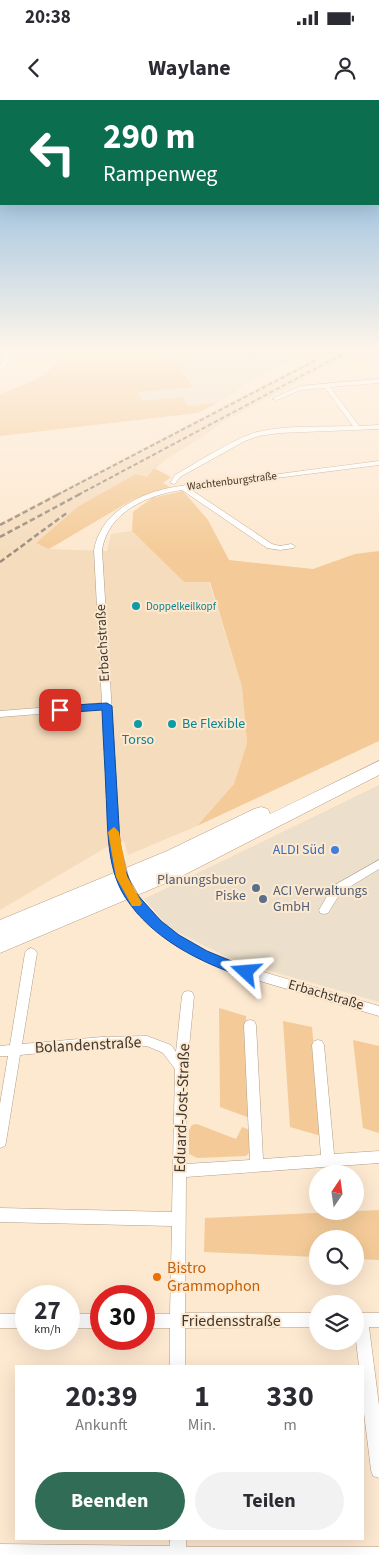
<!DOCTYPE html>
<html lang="de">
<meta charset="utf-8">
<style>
:root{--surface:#fff;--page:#f2f2f3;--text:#2b2b33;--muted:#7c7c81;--accent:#306c56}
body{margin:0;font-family:"Source Sans 3",sans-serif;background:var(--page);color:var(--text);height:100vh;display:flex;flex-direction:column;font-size:19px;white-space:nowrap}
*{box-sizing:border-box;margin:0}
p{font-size:16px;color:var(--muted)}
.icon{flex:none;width:28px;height:28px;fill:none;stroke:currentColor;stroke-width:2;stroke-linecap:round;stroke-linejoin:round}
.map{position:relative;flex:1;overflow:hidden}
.sheet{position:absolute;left:15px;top:1265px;width:349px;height:175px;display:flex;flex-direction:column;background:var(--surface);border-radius:0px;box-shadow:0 5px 20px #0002}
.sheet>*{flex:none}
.hud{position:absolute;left:0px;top:0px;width:380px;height:105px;box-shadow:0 5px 20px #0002;background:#0b6e4f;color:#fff;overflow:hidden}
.needle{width:32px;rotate:13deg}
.buttons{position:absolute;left:309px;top:1065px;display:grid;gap:10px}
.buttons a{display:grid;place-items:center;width:55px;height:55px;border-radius:50%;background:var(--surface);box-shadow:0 5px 20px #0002;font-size:25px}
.speed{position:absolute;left:15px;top:1185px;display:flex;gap:10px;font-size:25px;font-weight:700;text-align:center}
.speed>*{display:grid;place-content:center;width:65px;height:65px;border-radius:50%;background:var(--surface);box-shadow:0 5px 20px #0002;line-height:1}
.speed small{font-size:12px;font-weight:400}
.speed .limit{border:8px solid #d22;background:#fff;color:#111}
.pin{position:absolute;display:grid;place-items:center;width:42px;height:42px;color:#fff;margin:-21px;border-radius:10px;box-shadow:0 2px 8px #0006}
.me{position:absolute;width:55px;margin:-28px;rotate:289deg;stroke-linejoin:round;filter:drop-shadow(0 0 4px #0008)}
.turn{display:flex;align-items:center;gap:18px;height:105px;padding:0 20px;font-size:22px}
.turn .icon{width:65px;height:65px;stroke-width:2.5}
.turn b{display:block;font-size:35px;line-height:42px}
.eta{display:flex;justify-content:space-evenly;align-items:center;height:85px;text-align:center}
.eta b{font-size:30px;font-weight:700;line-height:35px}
.action{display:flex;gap:10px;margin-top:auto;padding:10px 20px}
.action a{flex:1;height:58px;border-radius:30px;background:var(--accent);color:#fff;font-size:20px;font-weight:700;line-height:58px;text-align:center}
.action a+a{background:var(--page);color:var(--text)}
.status{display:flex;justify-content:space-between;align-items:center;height:35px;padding:0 25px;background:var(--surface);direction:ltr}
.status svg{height:14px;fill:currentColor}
header{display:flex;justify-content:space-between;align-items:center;height:65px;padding:0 20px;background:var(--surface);font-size:22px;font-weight:700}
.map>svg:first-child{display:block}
</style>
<div class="status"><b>20:38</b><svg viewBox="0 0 49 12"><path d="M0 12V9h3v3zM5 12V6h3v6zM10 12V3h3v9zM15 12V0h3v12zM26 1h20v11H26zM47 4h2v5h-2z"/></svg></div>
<header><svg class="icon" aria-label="back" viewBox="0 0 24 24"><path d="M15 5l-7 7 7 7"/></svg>Waylane<svg class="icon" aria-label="person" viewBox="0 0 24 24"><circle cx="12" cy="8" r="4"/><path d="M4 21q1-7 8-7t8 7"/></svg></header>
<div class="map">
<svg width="379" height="1455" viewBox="0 0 379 1455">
<rect width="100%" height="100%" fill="#fde8d0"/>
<path fill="#ece0cc" d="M168,249H315L245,285L217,303L188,306L183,297L142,301L137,292L192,287Z
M379,685V902L250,865L223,855L170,828L144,799Z"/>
<path fill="#f5dcbd" d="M332,249H361L224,321L199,339L163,361L147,377L36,442L49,449L107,451L111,434L132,431L184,482H209L242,587L247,643L234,684L197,726L128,755L124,741L105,748L0,810V423Z"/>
<path fill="#f4cb98" d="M48,249H168L192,287L138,292L142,301L183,297L188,306L217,303L198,313L0,336V294C26,284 45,279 62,256L47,254Z
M154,368L171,377L163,383L170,387L132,400L49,449L36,443L79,406L136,374L147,377Z
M183,391L208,420L229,460L313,469L355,454L379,451V641L197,726L234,684L247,643L242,587L210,482H184L132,431L133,412L152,398Z
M219,908L246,916L250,1018L220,1007Z
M283,921L312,927L321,1036L290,1027Z
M353,940L379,946V1033L363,1028Z
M197,1024L236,1039L242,1027L250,1030L251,1051L246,1056L197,1058L189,1054V1030L192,1025Z
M379,1110V1160L355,1159V1139H318L317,1157L204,1152L205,1118Z"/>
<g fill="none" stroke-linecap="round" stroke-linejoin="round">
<g stroke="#b29f88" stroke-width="1">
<path id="street" d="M3,249H9V262L0,272V266L3,262Z
M379,279V283L330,287L359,326L379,325V329L279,333L259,336L245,341L180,377L175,384L170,383L175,375C198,362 233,339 257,332C286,325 323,327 353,326L325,288L301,290L277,300L272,299L300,286Z
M379,361V365L190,389L272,444L280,446L291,444L295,446L294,448L280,450L267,448L182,390C147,395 108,412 102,450L120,744L119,747H111L110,744L103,609L0,617V611L102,603L94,450C99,423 118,407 143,396C171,384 201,384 232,380C281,374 330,367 379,361Z
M379,760V769L341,792L328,813L324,814L320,813L319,810L333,786Z
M143,807L147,808L179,836L216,857L246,867L379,906V916L246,877L208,863L171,842L139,814L138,811L139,808Z
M31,848L35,850L37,853L22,944L102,937L147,936L171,945L176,952L182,896L184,892L188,891L192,892L194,896L187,968L186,1064L250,1060L244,925L246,921L250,920L254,921L256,925L263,1059L321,1055L312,945L314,941L318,940L322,941L324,945L334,1054L379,1051V1063L186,1077L185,1213H318V1227L185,1228V1266H170V1228H144V1214H170L172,1126L0,1122V1108L172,1112L175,969L163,953L147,946L102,947L20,955L6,1042L5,1046L0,1048V1004L8,956H0V946L10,945L25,853L27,850Z
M355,1213H379V1227H369L379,1305V1378L373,1376L371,1370L362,1297V1266H359L355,1232Z
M0,1214H26V1228H0Z
M69,1214H101V1228H69Z
M170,1439H186V1447H379V1455H0V1444L170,1446Z"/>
</g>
<g stroke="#b29f88" stroke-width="1">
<path id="highway" d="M379,661V675L180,777L0,853V820L167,751L254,709L261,707L268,709L270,714Z"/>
</g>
<use href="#street" fill="#fff" fill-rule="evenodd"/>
<use href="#highway" fill="#fff" fill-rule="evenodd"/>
<path stroke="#9a8c7c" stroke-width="2" stroke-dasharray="4.5 2.5" stroke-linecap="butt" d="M57,395L318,259
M78,395L352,249"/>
<path stroke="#9a8c7c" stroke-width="2.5" stroke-dasharray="5.5 3" stroke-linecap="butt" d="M0,425L59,394
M0,437L80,394
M0,462L68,412"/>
<g stroke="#b29f88" stroke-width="11" stroke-linecap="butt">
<path id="street-bridge-far1" d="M115,744L124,780L140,808"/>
</g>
<g stroke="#b29f88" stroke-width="13" stroke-linecap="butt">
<path id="street-bridge" d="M139,806L143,811"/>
</g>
<use href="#street-bridge-far1" stroke="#fff" stroke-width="9"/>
<use href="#street-bridge" stroke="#fff" stroke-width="12"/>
</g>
<linearGradient id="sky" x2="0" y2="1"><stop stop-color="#6ea9db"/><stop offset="0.55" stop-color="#fef5ea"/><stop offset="1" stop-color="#fef5ea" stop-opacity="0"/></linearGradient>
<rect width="379" height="453" fill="url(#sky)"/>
<path fill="#1a73e8" stroke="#114b97" d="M107,603L112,606L120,744L125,769L134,791L161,821L179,835L207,851L251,869L252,872L251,876L246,878C200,862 153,840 125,797C106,767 108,727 106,693C105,666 103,638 102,610L60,613L55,610L60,606Z"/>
<path fill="#f59e0b" d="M114,727L119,732L127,776L142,803L140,806H132L116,777L108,732Z"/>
<g fill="#0f9aa8" stroke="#fde8d0" stroke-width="2">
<circle cx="136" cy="506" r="5"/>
<circle cx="138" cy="624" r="5"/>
<circle cx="172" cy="624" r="5"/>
</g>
<circle fill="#3f7fe0" stroke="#fde8d0" stroke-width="2" cx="335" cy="750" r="5"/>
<g fill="#5c6f8a" stroke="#fde8d0" stroke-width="2">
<circle cx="256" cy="788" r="5"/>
<circle cx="263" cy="799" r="5"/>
</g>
<circle fill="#e8710a" stroke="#fde8d0" stroke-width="2" cx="157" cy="1177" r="5"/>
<g text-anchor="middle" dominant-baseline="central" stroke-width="4" stroke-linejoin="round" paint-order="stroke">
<g font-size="11" fill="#40382f" stroke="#fde8d0">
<text transform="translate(232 381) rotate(-7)">Wachtenburgstraße</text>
</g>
<g font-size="11" fill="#0d838f" stroke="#fde8d0" text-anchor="start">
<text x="146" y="506">Doppelkeilkopf</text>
</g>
<g font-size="14" fill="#40382f" stroke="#fde8d0">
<text transform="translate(103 543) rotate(-93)">Erbachstraße</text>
<text transform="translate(326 895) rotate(16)">Erbachstraße</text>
</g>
<g font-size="14" fill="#0d838f" stroke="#fde8d0" text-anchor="start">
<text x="182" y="624">Be Flexible</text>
<text x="138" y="640" text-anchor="middle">Torso</text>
</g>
<g font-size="14" fill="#366cbe" stroke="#fde8d0" text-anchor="end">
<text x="325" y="750">ALDI Süd</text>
</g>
<g font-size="14" fill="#4e5e75" stroke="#fde8d0" text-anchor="end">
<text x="246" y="780">Planungsbuero<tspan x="246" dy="16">Piske</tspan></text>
<text x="273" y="791" text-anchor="start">ACI Verwaltungs<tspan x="273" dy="16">GmbH</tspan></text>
</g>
<g font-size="16" fill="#40382f" stroke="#fde8d0">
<text transform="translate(88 945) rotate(-3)">Bolandenstraße</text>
<text transform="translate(182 1008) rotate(-88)">Eduard-Jost-Straße</text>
<text x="231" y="1221">Friedensstraße</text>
</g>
<g font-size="16" fill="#c56008" stroke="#fde8d0" text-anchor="start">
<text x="167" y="1168">Bistro<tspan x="167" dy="18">Grammophon</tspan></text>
</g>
</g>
</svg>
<div class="buttons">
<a><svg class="needle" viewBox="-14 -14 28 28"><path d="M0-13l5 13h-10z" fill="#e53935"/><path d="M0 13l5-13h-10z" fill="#7c7c81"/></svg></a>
<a><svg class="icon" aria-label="search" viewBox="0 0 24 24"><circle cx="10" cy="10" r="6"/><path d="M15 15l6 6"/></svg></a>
<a><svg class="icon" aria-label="layers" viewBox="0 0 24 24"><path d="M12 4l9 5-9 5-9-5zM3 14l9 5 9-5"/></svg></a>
</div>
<div class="speed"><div>27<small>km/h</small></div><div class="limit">30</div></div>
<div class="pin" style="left:60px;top:610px;background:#d93025"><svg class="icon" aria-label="arrive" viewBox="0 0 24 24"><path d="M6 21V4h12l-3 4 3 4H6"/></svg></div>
<svg class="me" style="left:246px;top:872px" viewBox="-20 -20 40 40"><path d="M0-17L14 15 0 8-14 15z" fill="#1a73e8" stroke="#fff" stroke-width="4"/></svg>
<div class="hud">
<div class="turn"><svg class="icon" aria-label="left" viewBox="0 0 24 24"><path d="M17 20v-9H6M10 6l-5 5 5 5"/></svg><div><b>290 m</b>Rampenweg</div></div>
</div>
<section class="sheet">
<div class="eta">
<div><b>20:39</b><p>Ankunft</p></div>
<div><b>1</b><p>Min.</p></div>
<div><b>330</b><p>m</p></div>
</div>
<div class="action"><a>Beenden</a><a>Teilen</a></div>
</section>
</div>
